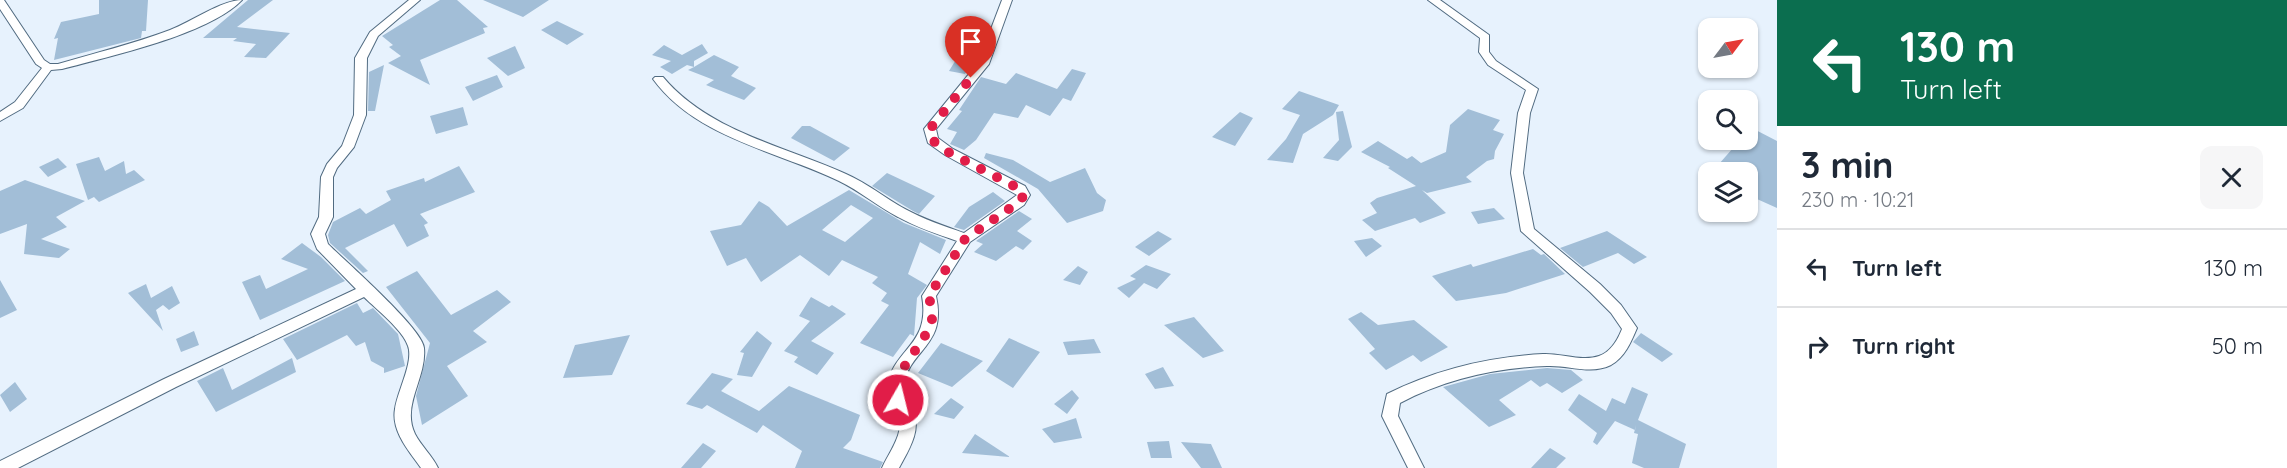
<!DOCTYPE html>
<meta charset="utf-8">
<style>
:root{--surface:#fff;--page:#f6f6f7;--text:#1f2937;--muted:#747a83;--line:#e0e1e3}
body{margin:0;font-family:Quicksand,sans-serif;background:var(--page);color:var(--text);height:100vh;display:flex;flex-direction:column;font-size:22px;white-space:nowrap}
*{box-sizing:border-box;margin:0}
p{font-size:20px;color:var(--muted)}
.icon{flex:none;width:33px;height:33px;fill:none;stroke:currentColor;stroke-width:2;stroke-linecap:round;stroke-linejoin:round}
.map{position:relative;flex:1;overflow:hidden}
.drawer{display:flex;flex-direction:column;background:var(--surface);width:510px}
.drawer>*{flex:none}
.top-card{background:#0b6e4f;color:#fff;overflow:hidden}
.needle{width:39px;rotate:58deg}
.buttons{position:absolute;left:1698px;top:18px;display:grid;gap:12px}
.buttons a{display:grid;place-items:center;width:60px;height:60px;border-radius:12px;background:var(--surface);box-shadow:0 2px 4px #0004;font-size:30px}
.pin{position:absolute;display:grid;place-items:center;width:51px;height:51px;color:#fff;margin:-62px -26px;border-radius:50% 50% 50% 0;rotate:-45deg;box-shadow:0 0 6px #0007}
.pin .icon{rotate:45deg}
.me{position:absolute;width:66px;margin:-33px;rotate:8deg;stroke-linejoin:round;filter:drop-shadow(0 0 4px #0008)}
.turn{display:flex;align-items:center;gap:21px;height:126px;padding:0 24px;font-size:27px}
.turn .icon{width:78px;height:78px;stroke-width:2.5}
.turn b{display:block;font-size:42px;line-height:51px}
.round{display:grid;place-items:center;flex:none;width:63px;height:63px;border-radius:12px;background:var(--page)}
.headline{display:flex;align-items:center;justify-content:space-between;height:102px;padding:0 24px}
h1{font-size:36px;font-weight:700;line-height:45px}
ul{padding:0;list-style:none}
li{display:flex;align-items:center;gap:18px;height:78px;padding:0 24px;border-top:2px solid var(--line)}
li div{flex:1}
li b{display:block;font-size:22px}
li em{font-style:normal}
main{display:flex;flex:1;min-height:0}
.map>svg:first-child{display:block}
</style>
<main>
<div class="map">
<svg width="1777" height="468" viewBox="0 0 1777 468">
<rect width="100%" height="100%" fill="#e7f2fd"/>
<path fill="#a2bed7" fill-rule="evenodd" d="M99,0H148L146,31H142L141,38L54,60L58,38L54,39L61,22L99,14Z
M248,0H273L237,27L290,33L266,58L244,57L256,44L233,41L237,38H203Z
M440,0H457L488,27L483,28L485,33L420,60L430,85L388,63L401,56L389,47L393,45L382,36Z
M483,0H549L523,17Z
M557,21L584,34L567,45L541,30Z
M702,44L708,53L694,61V67L714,55L739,67L731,76L756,88L744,100L706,85L714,80L688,70L694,67L687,65L672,74L660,67L671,61L652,55L664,45L682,55Z
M515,46L525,68L508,76L487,58Z
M957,58L971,62L965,74L949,71Z
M384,65L375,111H368L369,72Z
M1072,69L1086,73L1071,101L1063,98L1050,116L1026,105L1018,118L994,113L976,140L964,150L950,144L957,132L947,129L962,111L959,110L981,77L1006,84L1016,73L1057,89Z
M497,75L503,87L473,101L465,87Z
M1299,91L1339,105L1333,115L1303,134L1293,163L1267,160L1286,139L1300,115L1282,109Z
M463,107L468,125L436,134L430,116Z
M1468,109L1500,120L1493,130L1504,134L1495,151L1494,159L1487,161L1466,177L1472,182L1427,193L1422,190L1446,213L1420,223L1415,218L1375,231L1362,220L1377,213L1370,203L1377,198L1416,186L1388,168L1390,167L1361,152L1378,141L1407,159L1412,156L1421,163L1446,152L1450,125Z
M1343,111L1352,147L1338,161L1323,158L1339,140L1336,112Z
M1240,112L1253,118L1235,146L1212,137Z
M802,126H810L850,148L834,161L791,138Z
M1748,126L1777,141V208L1748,195V172H1712L1740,140H1748Z
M986,153L1013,160L1050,182L1085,168L1097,193L1106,200L1103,211L1067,223L1038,189L984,158Z
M99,157L105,171L124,161L126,174L134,170L145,180L99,202L94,197L88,200L76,164Z
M58,158L67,167L48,177L39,167Z
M459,166L475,192L420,214L428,223L424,225L429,236L407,247L394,224L345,248L368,271L363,273L330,243L328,235L333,222L360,208L366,214L391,200L386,191L424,178L425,182Z
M887,173L921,189L935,196L919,214L913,211L872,186Z
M25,180L85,201L56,217L67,227L41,239L70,249L59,258L24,254L27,224L0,234V191Z
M849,190L904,223L946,240L940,254L920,242L908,274L927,285L917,298L914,336L910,334L893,357L860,343L889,305L881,301L887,293L872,283L878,277L842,260L829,276L800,255L761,282L746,258L727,266L710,231L741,225L759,201L769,207L787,226ZM851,205L873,218L845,242L822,230Z
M993,192L1005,201L964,230L954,227L969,207Z
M1494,208L1505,219L1478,224L1471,212Z
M1019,211L1032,219L1017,231L1032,241L1023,250L1016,246L996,261L974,252L983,244L976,241Z
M1158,231L1172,239L1149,256L1135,247Z
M1607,231L1647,257L1634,264L1618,253L1583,267L1560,248Z
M1372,238L1382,246L1366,257L1354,241Z
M302,243L321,257L345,281L260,320L242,282L260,275L266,289L308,269L281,259Z
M1533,249L1541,255L1544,254L1565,274L1506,293L1456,301L1432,276L1471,264L1473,267Z
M1146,265L1171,274L1157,289L1144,283L1129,298L1117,288L1136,279L1130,276Z
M1078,266L1088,272L1080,285L1063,280Z
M417,271L451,315L497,290L511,302L473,331L487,342L447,366L468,396L422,425L416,396L430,343L386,287Z
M0,280L17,310L0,318Z
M146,284L151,298L172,286L180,303L169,310L163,305L156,310L163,331L128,293Z
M811,297L829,307L832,305L846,314L811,341L834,353L817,375L794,362L798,357L784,351L810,321L799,316Z
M357,303L363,313L373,308L398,334L405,366L384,373V368L371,361L365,342L356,346L347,335L297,360L283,339Z
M1361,312L1378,325L1414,320L1448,347L1421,362L1413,355L1386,370L1369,353L1375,349L1348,319Z
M1194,317L1224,351L1203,358L1164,325Z
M194,331L199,345L181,352L176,339Z
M757,331L772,343L752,377L737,375L744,353L740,352Z
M1641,333L1673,354L1662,362L1633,342Z
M630,335L612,375L563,378L575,345Z
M1009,338L1040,352L1013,388L986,371Z
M1094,339L1101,353L1068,355L1063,342Z
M941,343L983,361L952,387L918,373Z
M292,358L296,372L216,412L197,381L223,368L232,390Z
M1163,367L1174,386L1155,389L1145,374Z
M1547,368L1571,370L1583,380L1562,393L1547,383L1540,387L1531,380L1499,400L1516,415L1489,427L1443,387L1490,374Z
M712,373L733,379L721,391L759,411L789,386L860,415L851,440L843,448L883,462L880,468H795L802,451L763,425L757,433L707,405L702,409L686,404Z
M15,382L27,399L10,412L0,395Z
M1632,387L1648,394L1638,420L1686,444L1679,468H1644L1632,463L1638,434L1634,433L1636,425L1635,430L1615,421L1597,445L1593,442L1597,433L1568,410L1579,394L1606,411L1612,398L1625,404Z
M1072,390L1079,398L1067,414L1054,404Z
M951,398L964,407L954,419L934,414Z
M1076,418L1082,438L1054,443L1042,429Z
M975,434L1010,457L962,453Z
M1169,441L1172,458H1151L1147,442Z
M1181,442L1211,444L1222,468H1201Z
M703,443L716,451L701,468H681Z
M1550,448L1566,458L1556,468H1531Z"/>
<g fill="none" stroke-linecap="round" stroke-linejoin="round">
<g stroke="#516b81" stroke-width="2">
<path id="minor" d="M0,0H4L44,60L50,64H58C95,53 133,44 170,30C191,22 222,0 242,0C208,35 110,56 62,69L51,70L23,108L0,121V112L15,102L42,68L36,64L0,9Z
M409,0H420L378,36L367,58L366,115L354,147L337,168L333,177V217L325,234L328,244C345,261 423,329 424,348C427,378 401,405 415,434C421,446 432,455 438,468H421C409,451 391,431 395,409C397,392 414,362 408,346C403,330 376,309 364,297L176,387L18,468H0V461L164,379L356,289L317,249L311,234L319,217L321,177L327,164L342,146L354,115L355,58L370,32Z
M1002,0H1012L989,64L936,129L938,138L953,149L1025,186L1030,195L1024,205L970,242L936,296C947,346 911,348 903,385C901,396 909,402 913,411C922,430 908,451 899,468H882C889,452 907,431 897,412C893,404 886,397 887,387C893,348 931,346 922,296L957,241C937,234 916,227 898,217C877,206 860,191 839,181C777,151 696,138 653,79L655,77H663C708,131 784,146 846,174C867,183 885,198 905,209C923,219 944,226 964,233L1017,195L945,155L928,143L924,129L978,63Z
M1428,0H1440L1489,35V52L1496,61L1538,89L1530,113L1523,173L1534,229L1600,284L1621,305L1637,328C1631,342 1625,357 1611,365C1590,375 1569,365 1547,366C1495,368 1446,379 1400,403L1398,416L1424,468H1408L1382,416L1387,394C1437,369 1488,357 1543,354C1561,353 1582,362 1599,356C1611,352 1618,339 1622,329L1611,313L1590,292L1521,231L1511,173L1518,113L1526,90L1488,65L1479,52L1480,38Z"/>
</g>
<use href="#minor" fill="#fff" fill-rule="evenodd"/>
</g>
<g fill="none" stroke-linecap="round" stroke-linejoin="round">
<path stroke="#e11d48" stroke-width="10" stroke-dasharray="0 18" d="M898,400C890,369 925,348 932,319C933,312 930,303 929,296L965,239L1019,202L1024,195L1020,189L948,152L932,140L930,129L971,78"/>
</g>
</svg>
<div class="buttons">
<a><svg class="needle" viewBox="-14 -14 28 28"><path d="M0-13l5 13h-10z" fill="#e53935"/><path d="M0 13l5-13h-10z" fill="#747a83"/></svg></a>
<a><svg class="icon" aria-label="search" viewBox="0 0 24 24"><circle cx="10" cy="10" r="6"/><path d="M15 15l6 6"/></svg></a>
<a><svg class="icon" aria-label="layers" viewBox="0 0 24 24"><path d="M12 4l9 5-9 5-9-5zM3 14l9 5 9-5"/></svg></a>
</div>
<div class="pin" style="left:971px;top:78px;background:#d93025"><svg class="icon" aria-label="arrive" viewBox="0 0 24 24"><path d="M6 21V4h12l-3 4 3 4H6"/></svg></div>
<svg class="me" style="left:898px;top:400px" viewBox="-20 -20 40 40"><circle r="17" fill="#e11d48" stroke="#fff" stroke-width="3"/><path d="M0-11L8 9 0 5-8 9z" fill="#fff"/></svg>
</div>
<section class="drawer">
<div class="top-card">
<div class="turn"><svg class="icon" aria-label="left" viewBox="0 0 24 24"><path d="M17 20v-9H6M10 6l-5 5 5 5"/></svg><div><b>130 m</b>Turn left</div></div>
</div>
<div class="headline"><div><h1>3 min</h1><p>230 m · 10:21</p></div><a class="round"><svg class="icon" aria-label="close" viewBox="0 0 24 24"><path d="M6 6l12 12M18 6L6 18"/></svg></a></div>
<ul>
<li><svg class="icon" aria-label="left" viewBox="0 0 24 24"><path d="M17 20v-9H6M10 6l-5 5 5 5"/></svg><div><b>Turn left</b></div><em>130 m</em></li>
<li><svg class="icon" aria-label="right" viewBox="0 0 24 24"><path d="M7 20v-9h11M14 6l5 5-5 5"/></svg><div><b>Turn right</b></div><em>50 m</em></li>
</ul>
</section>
</main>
